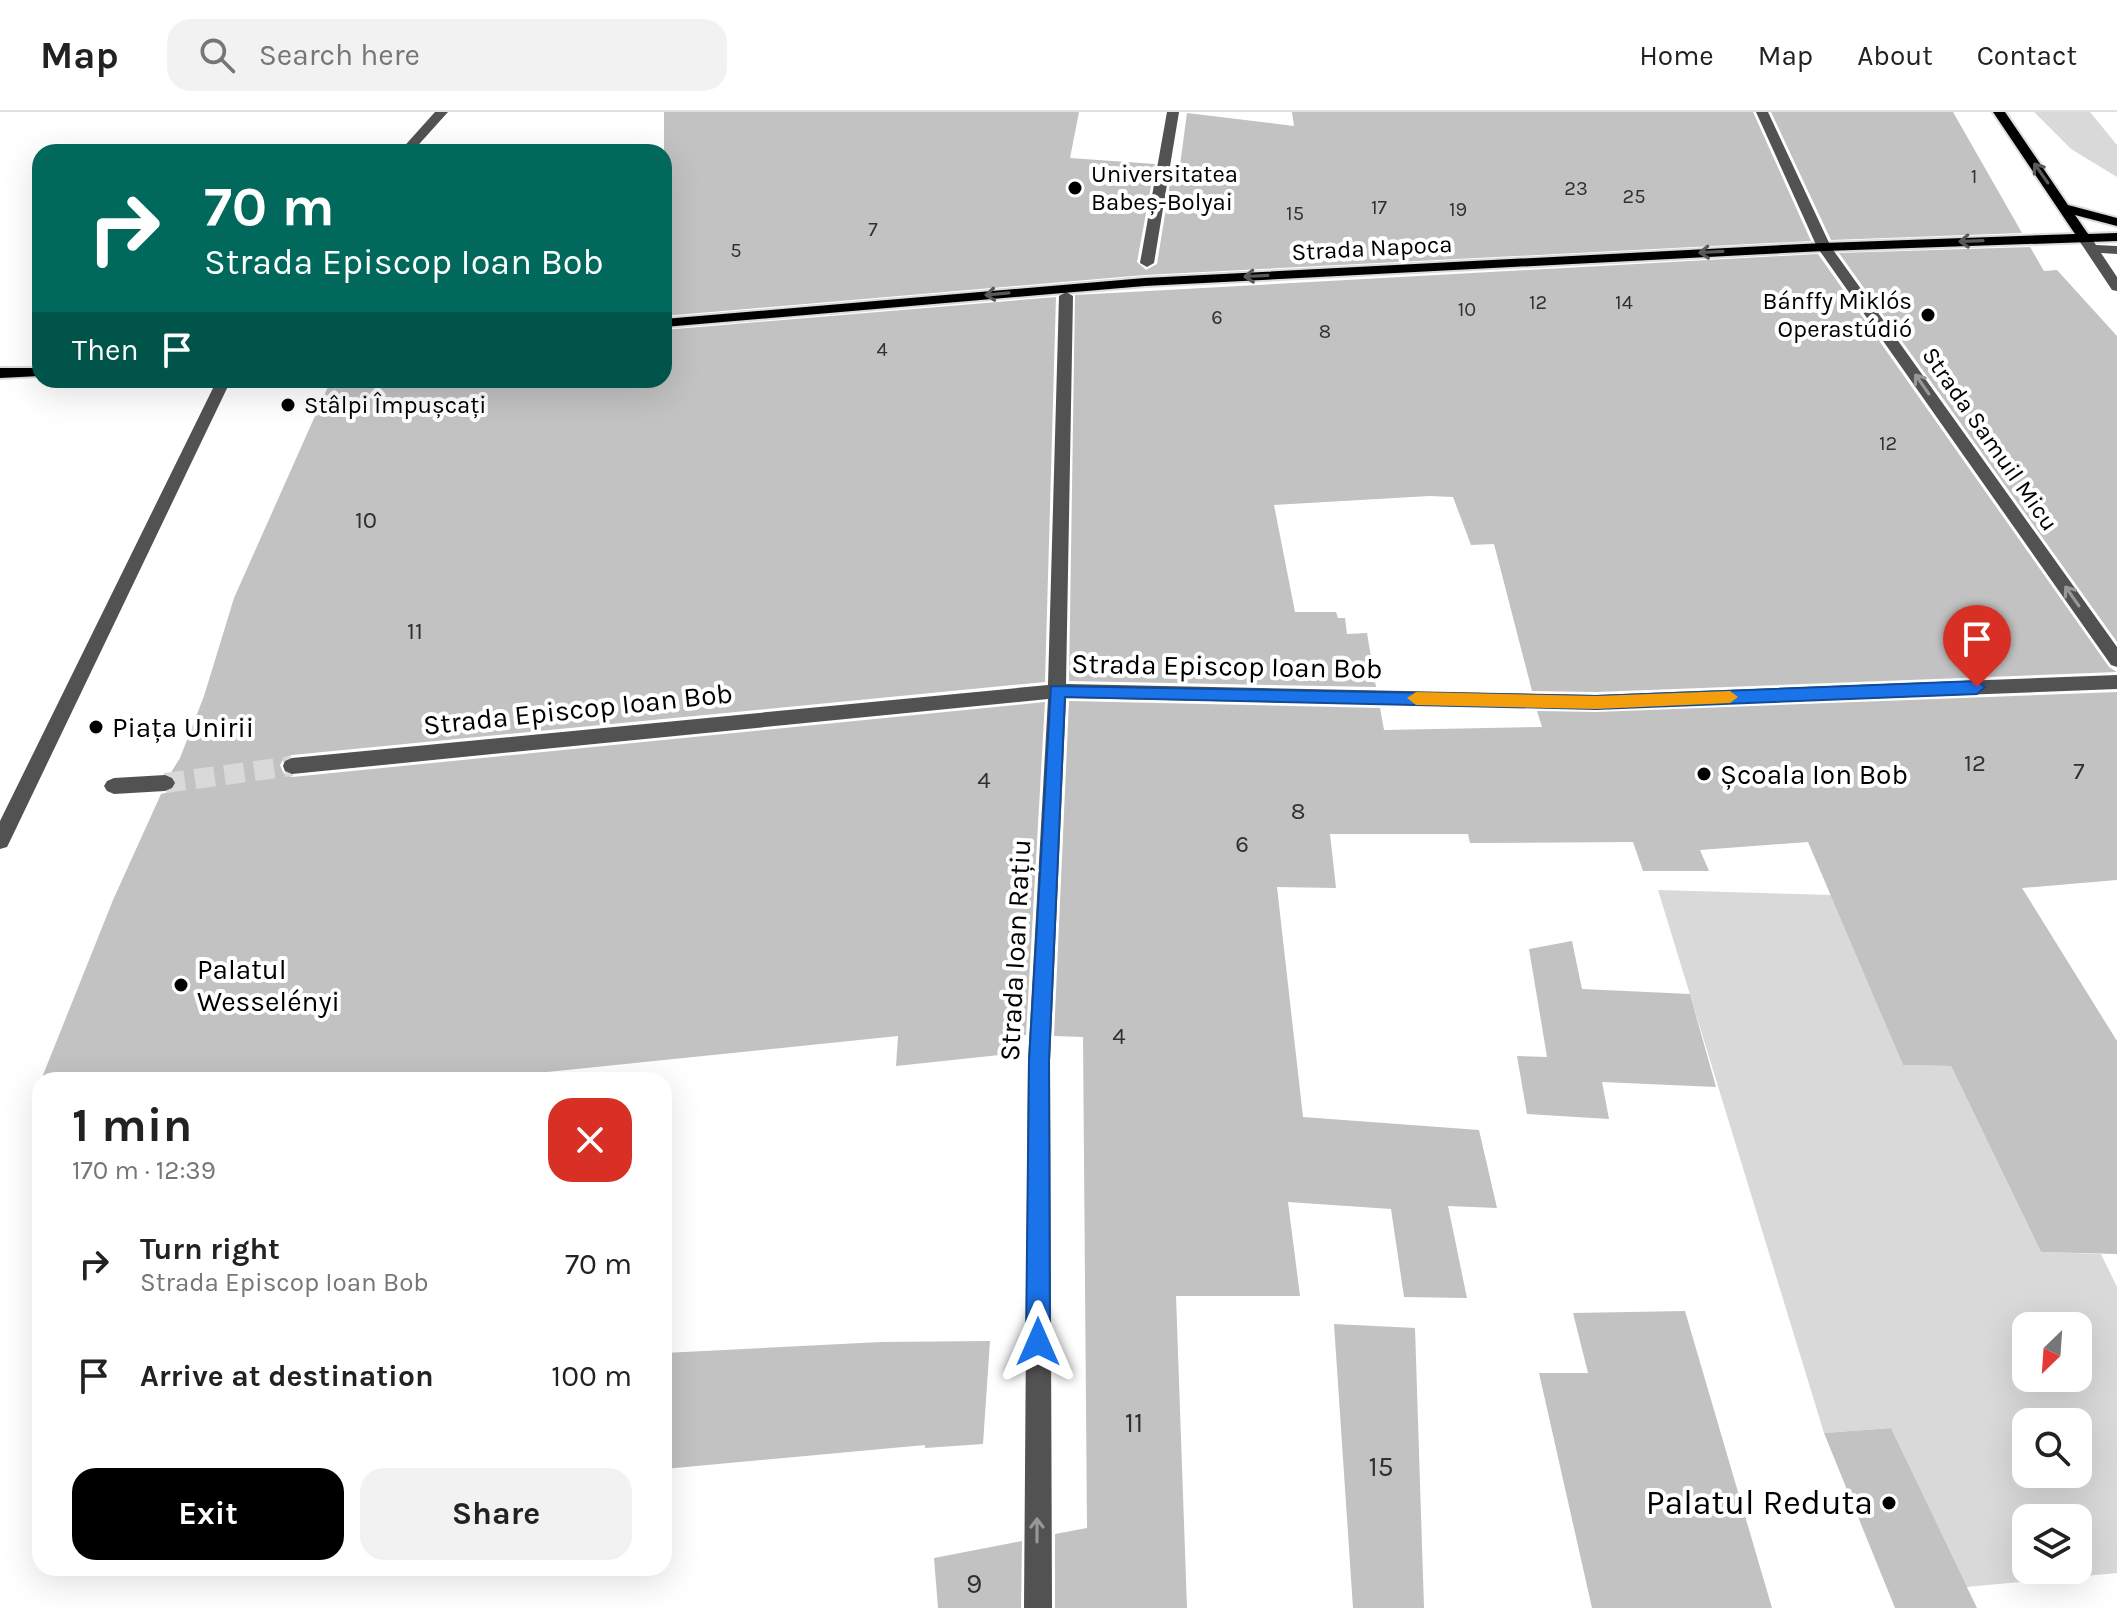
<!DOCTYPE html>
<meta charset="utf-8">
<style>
:root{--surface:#fff;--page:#f2f2f2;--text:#222;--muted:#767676;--line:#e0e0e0;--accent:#000}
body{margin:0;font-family:Karla,sans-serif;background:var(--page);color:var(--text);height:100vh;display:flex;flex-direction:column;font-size:30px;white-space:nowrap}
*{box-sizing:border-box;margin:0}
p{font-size:26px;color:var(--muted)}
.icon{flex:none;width:44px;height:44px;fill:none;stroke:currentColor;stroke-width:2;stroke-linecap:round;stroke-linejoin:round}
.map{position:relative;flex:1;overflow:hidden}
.details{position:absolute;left:32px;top:960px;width:640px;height:504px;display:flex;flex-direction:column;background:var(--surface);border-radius:24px;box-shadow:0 8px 32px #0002}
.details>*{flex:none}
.top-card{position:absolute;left:32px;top:32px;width:640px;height:244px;border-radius:24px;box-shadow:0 8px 32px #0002;background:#00695c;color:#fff;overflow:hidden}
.needle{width:52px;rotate:205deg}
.controls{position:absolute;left:2012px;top:1200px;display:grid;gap:16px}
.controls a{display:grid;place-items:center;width:80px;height:80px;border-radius:16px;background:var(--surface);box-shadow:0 8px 32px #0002;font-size:40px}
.pin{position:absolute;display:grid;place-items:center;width:68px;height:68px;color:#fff;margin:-82px -34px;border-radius:50% 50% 50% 0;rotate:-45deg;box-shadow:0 0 8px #0007}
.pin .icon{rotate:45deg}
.me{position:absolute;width:88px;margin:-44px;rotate:0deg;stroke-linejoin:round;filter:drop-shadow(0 0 6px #0008)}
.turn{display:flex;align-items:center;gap:28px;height:168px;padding:0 40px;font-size:36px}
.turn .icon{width:104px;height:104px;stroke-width:2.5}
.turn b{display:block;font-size:56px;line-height:68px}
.then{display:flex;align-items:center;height:76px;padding:0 40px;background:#0003;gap:16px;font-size:30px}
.round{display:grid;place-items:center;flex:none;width:84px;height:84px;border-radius:24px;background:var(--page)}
.headline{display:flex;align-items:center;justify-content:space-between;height:136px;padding:0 40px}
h1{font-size:48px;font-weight:700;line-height:60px}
.primary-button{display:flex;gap:16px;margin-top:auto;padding:16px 40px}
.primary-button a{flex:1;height:92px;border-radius:24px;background:var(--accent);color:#fff;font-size:32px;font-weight:700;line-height:92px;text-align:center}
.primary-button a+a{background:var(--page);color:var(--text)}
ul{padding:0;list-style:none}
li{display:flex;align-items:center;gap:24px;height:112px;padding:0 40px}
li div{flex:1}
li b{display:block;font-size:30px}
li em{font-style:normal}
header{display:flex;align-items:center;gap:48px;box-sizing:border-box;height:112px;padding:0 40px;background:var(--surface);border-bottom:2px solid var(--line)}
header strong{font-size:38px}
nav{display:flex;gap:44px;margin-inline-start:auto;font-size:28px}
.search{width:560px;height:72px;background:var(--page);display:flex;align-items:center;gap:20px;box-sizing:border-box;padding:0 28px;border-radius:24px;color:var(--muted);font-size:30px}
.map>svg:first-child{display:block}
</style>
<header>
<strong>Map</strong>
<div class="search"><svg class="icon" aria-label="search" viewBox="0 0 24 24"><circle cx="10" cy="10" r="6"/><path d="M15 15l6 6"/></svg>Search here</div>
<nav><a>Home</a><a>Map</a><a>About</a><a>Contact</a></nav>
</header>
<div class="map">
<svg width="2117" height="1496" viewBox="0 0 2117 1496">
<rect width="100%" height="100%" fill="#fff"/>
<path fill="#d9d9d9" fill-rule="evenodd" d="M2034,0H2090L2117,33V65L2071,37Z
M1658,778L1832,783L1903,953L1951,954L2041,1140L2101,1142L2117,1175V1461L1966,1475L1891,1316L1824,1321ZM2026,1214H2078V1266H2026ZM2026,1310H2078V1362H2026ZM2026,1406H2078V1458H2026Z"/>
<path fill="#c2c2c2" d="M664,0H1079L1070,46L1155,52L1137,150L1146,158L1157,152L1173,53H1180L1187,1L1294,14L1292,0H1753L1811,129L1145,163L664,204Z
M1771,0H1953L2022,121L1831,128Z
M2030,135L2044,159L2057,158L2117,224V530L1839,141Z
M1818,142L2109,555L2117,560L1596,580L1532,579L1494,432L1471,433L1453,385L1429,384L1274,393L1295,500H1336L1338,506H1345L1347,522L1367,521L1376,575L1069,569L1075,183Z
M1056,185L1045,570L292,643L284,646L280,653L284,662L292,665L1045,590L1026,923H1011L1009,942L896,954L898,924L518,963L517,968H41L113,788L161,682L173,679L178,673L170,662L180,646L204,584L234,486L331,268H664V218Z
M2117,580V768L2022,776L2117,929V1142L2041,1140L1951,954L1903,953L1808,730L1700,738L1709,759H1643L1633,730L1470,731L1468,722H1330L1336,776L1277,775L1303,1005L1479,1018L1497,1096L1448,1094L1467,1186L1404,1185L1391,1097L1288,1090L1300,1184H1176L1187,1496H1055V1422L1087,1416L1083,925L1054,924L1069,589L1380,596L1384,618L1542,615L1537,599L1596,600Z
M1572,829L1582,877L1690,882L1716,975L1602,970L1609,1007L1527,1002L1517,944L1547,945L1529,837Z
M1685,1199L1772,1496H1592L1539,1261H1588L1573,1201Z
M1334,1212L1415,1216L1424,1496H1353Z
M990,1229L983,1332L925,1336V1333L664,1357V1241L881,1230Z
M1891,1316L1977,1496H1895L1824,1321Z
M1022,1429L1021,1496H938L934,1446Z"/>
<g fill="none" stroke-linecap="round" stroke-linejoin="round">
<path stroke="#d9d9d9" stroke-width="20" stroke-dasharray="20 10" stroke-linecap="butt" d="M165,671L292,654"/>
<g stroke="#dbdbdb" stroke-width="4">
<path id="major" d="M1993,0H2005L2068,93L2117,106V114L2075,103L2088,122L2117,121V129L1824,139L1145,174L664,215V207L1145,166L1824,131L2075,122Z
M0,256H40V264L0,266Z"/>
</g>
<path fill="#525252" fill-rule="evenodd" d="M435,0H448L412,40H399Z
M1167,0H1179L1154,151L1147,155L1140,151Z
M1756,0H1768L1831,135L2117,535V555L2111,553L1817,135Z
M2083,120L2088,121L2096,133L2117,134V142L2101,141L2117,165V179L2112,178L2076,124Z
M1066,180L1073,184L1066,572L1596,583L2117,563V577L1596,597L1066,586L1050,949L1052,1496H1024L1028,949L1048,587L292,662L285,659L283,654L285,649L292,646L1048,573L1059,184Z
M217,268H231L10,729L7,735L0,737V709Z
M165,663L172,666L175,671L172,676L165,679L114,682L107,679L104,674L107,669L114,666Z"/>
<use href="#major" fill="#000" fill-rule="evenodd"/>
</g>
<defs><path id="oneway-shaft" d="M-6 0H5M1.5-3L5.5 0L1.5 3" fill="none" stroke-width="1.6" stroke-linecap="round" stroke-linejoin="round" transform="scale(2)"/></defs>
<g stroke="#595959">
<use href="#oneway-shaft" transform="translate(2041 61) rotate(-125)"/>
<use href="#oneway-shaft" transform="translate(1971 129) rotate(178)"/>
<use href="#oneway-shaft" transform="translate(1711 140) rotate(177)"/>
<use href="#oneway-shaft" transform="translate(1256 164) rotate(177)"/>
<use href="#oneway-shaft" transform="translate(997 182) rotate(175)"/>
</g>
<g stroke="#979797">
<use href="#oneway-shaft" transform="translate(1922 272) rotate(-125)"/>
<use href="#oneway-shaft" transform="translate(2072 484) rotate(-125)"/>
<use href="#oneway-shaft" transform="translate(1037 1418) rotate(-90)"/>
</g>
<path fill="#1a73e8" stroke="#114b97" stroke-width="2" d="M1977,569L1985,575L1977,582L1596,597L1065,585L1049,949L1050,1230L1046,1238L1038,1241L1030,1238L1026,1230L1029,949L1051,574L1596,584Z"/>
<path fill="#f59e0b" d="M1730,579L1738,585L1730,591L1596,597L1416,593L1407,586L1416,580L1596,584Z"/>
<g fill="#000" stroke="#fff" stroke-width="3">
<circle cx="1075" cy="76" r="8"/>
<circle cx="1928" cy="203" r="8"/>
<circle cx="288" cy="293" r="8"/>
<circle cx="96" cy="615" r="8"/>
<circle cx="1704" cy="662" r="8"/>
<circle cx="181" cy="873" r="8"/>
<circle cx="1889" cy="1391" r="8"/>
</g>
<g text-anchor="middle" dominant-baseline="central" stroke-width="8" stroke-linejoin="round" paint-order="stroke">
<g font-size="20" fill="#303030">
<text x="1974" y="64">1</text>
<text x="1576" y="76">23</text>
<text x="1634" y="84">25</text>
<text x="1379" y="95">17</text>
<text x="1458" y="97">19</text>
<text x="1295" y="101">15</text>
<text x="873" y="117">7</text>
<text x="736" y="138">5</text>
<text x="1538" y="190">12</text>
<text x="1624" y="190">14</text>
<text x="1467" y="197">10</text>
<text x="1217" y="205">6</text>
<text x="1325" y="219">8</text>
<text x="882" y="237">4</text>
<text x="1888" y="331">12</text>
</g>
<g font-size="24" fill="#000" stroke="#fff" text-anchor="start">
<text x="1091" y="62">Universitatea<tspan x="1091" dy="28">Babeș-Bolyai</tspan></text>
<text x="1912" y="189" text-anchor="end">Bánffy Miklós<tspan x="1912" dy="28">Operastúdió</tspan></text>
<text x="304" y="293">Stâlpi Împușcați</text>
</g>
<g font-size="24" fill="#000" stroke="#fff">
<text transform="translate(1372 136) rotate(-3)">Strada Napoca</text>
<text transform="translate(1990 327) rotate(55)">Strada Samuil Micu</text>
</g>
<g font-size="24" fill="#303030">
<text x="366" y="408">10</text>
<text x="415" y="519">11</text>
<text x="1975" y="651">12</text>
<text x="2079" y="659">7</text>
<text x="984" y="668">4</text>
<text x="1298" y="699">8</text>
<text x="1242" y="732">6</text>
<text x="1119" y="924">4</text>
</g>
<g font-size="28" fill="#000" stroke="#fff">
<text transform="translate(1227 554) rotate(1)">Strada Episcop Ioan Bob</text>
<text transform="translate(578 597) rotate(-6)">Strada Episcop Ioan Bob</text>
<text transform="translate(1015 838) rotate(-87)">Strada Ioan Rațiu</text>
</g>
<g font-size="28" fill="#000" stroke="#fff" text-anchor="start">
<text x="112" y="615">Piața Unirii</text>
<text x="1720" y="662">Școala Ion Bob</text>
<text x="197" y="857">Palatul<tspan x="197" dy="32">Wesselényi</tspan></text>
</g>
<g font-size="28" fill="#303030">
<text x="1134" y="1310">11</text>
<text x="1381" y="1354">15</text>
<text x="974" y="1471">9</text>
</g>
<g font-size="34" fill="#000" stroke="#fff" text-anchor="end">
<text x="1873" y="1391">Palatul Reduta</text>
</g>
</g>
</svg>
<div class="controls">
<a><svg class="needle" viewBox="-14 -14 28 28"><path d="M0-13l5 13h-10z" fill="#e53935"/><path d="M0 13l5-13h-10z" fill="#767676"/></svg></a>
<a><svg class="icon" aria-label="search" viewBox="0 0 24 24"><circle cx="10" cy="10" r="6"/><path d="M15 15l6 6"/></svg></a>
<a><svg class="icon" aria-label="layers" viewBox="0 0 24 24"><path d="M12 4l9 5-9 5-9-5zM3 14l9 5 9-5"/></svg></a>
</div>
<div class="pin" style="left:1977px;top:575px;background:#d93025"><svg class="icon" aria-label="arrive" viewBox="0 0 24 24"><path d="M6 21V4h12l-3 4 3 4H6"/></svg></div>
<svg class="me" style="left:1038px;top:1230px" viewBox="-20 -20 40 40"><path d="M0-17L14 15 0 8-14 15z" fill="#1a73e8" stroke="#fff" stroke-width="4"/></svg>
<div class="top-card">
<div class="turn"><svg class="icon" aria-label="right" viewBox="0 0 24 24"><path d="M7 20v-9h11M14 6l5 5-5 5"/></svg><div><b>70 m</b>Strada Episcop Ioan Bob</div></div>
<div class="then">Then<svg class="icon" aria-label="arrive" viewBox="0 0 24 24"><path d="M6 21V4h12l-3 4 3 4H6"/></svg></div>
</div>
<section class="details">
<div class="headline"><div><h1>1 min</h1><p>170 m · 12:39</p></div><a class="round" style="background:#d93025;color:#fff"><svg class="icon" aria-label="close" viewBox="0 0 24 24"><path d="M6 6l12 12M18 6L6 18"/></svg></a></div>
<ul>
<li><svg class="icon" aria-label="right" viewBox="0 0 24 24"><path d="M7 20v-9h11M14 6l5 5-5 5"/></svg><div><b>Turn right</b><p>Strada Episcop Ioan Bob</p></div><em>70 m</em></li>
<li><svg class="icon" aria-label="arrive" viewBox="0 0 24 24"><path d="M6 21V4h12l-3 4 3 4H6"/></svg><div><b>Arrive at destination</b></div><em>100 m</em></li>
</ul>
<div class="primary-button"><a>Exit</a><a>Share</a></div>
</section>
</div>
